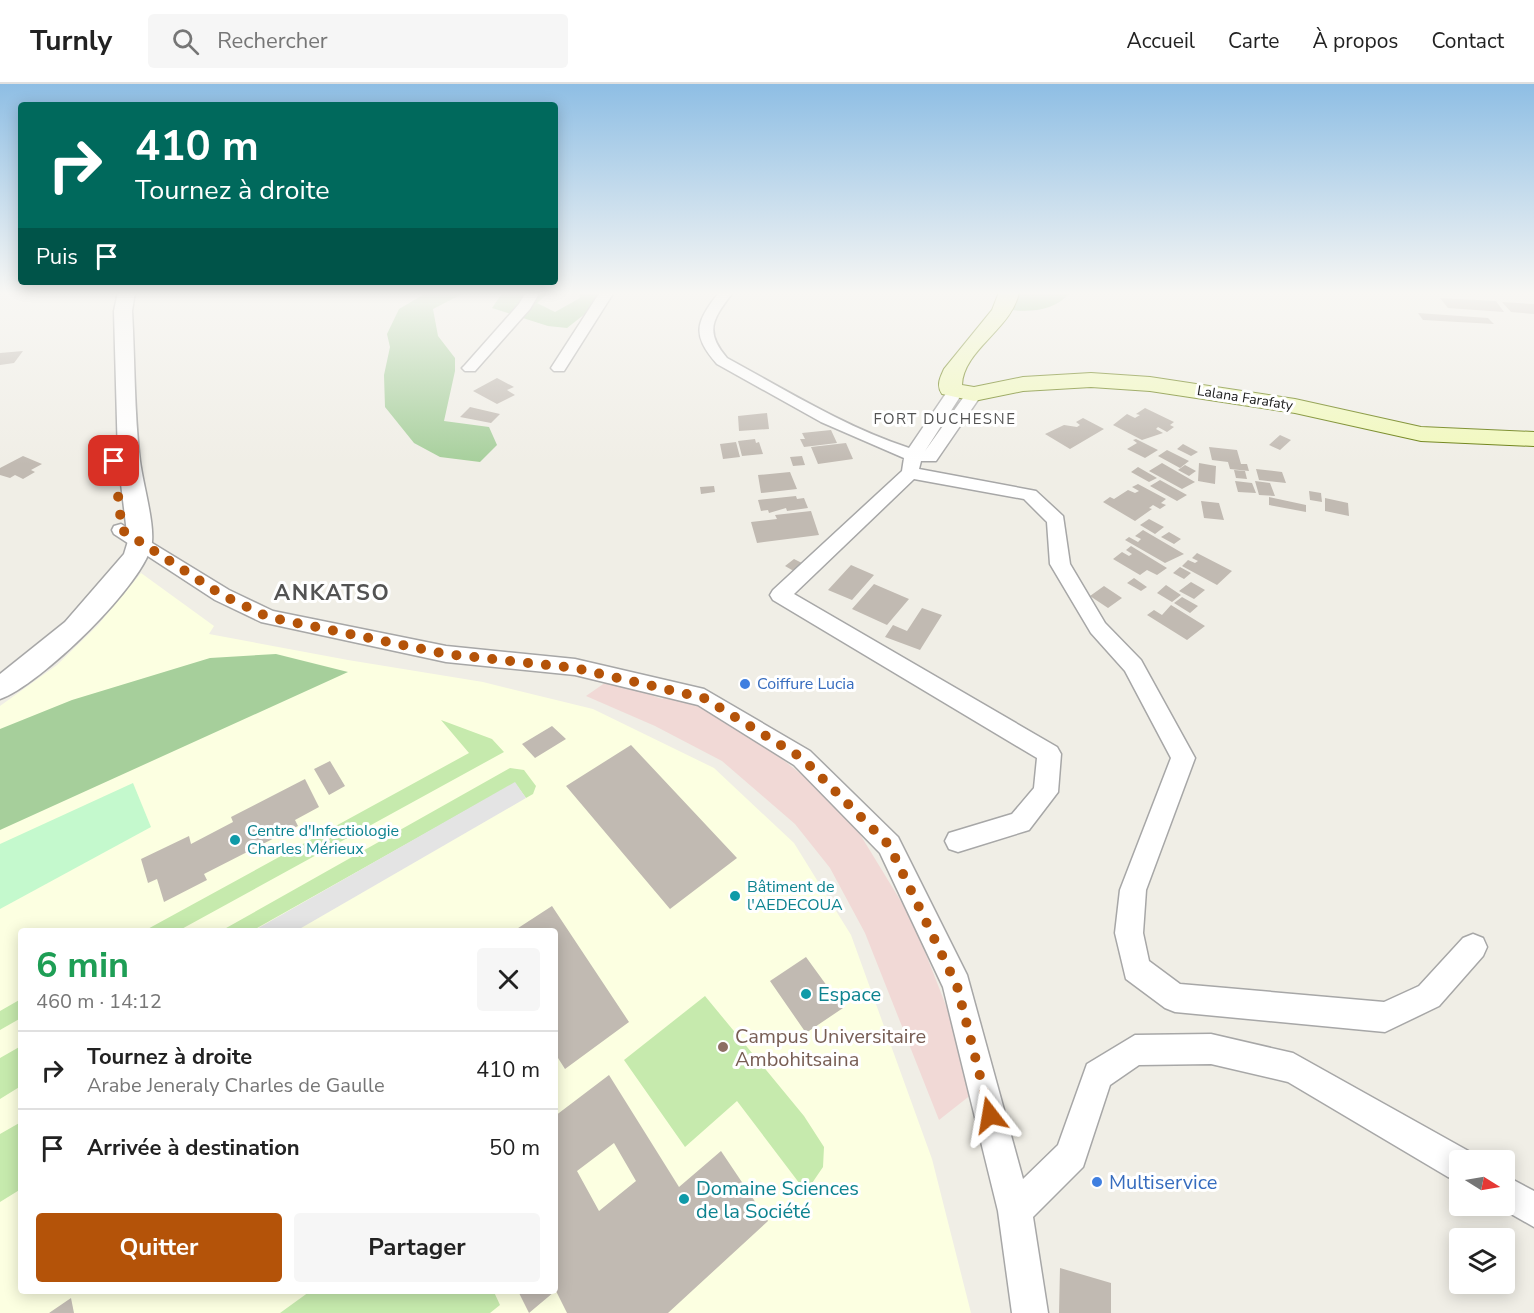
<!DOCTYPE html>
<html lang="fr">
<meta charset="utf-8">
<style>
:root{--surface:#fff;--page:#f6f6f6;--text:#222;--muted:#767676;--line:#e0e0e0;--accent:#b45309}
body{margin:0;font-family:"Nunito Sans",sans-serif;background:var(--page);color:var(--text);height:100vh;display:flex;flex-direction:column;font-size:22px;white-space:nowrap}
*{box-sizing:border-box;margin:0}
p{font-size:20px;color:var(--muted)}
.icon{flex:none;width:33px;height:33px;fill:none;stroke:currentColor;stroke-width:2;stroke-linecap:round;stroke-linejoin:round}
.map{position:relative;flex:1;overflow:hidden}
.side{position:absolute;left:18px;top:844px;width:540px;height:366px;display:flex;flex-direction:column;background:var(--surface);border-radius:6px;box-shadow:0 3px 15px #0003}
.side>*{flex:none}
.banner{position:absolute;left:18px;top:18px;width:540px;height:183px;border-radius:6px;box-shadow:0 3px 15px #0003;background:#00695c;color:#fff;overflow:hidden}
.needle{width:39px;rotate:101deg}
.controls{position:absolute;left:1449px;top:1066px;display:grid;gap:12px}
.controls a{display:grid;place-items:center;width:66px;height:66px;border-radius:6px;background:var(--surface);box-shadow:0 3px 15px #0003;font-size:30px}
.pin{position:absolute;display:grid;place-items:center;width:51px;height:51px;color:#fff;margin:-26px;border-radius:12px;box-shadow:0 3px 9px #0006}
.me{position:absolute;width:66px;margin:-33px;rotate:346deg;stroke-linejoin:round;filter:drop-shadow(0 0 4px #0008)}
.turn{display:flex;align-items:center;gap:21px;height:126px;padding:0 18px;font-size:27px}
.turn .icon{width:78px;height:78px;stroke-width:2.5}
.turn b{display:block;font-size:42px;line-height:51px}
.then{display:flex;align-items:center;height:57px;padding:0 18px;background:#0003;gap:12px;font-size:22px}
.round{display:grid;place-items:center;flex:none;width:63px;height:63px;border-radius:6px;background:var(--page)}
.summary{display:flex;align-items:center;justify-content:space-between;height:102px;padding:0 18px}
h1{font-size:36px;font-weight:700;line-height:45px;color:#1e9e55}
.action{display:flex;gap:12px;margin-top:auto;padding:12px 18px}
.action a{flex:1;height:69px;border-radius:6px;background:var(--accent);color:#fff;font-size:24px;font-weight:700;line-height:69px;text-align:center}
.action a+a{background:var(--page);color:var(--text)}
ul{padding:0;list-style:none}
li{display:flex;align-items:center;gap:18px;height:78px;padding:0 18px;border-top:2px solid var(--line)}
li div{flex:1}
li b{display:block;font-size:22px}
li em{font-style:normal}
header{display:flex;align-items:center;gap:36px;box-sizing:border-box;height:84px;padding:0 30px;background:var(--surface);border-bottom:2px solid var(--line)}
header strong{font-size:28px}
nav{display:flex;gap:33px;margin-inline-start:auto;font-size:21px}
.search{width:420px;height:54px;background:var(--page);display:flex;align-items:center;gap:15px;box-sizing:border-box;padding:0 21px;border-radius:6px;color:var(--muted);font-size:22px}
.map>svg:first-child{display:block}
</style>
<header>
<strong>Turnly</strong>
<div class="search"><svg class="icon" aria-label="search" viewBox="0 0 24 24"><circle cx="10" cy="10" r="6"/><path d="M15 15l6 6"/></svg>Rechercher</div>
<nav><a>Accueil</a><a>Carte</a><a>À propos</a><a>Contact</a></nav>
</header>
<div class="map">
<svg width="1534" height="1229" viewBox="0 0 1534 1229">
<rect width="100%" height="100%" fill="#f0eee6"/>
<path fill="#f1d9d6" d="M609,596L662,615L669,611L700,621L753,652L806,694L858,747L913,837L952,937L972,1010L939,1036L865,849L830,784L795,740L722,677L655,642L586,612Z"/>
<path fill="#fcffe1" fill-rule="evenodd" d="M141,489L214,542L209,550L348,576L483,598L593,625L714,684L794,759L851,851L932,1075L971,1229H0V622L57,581L98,541ZM21,848H555V1208H21Z"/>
<path fill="#c6eaad" d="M441,636L492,655L504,668L178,847H144L469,669Z
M510,684L524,686L536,702L533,710L526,714L515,699L252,847L219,848Z
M705,912L804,1032L824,1063L823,1083L806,1108L737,1017L685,1063L624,976Z
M21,915V934L0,946V927Z
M21,962V1002L0,1015V974Z
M21,1038V1105L0,1118V1050Z
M309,1208H494L500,1221L490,1229H280Z"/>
<path fill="#a6cf9b" d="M428,208H466L433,225L438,252L455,274V287L444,337L489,343L497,361L480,378L440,373L414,359L385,323L384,291L390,263L387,250L399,225Z
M503,208H549L537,219L555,228L580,214L579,208H602L595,222L567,244L548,242L492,224Z
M1014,208H1071C1054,227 1033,228 1009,226Z
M276,570L348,588L0,746V645L72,616L210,574Z"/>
<path fill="#c4f9cd" d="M133,699L151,743L0,825V760Z"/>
<path fill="#e4e4e4" d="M515,698L526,714L296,847H253Z"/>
<path fill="#c1bab2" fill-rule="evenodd" d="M1440,214L1496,217L1504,228L1448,224Z
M1502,218L1534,220V230L1511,228Z
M1418,229L1488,234L1494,240L1423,236Z
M23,267L14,279L0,281V269Z
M497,294L514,303L507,306L515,311L497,320L473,307Z
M470,323L500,330L491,339L460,333Z
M1145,324L1174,338L1170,341L1174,343L1167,348L1158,343L1156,345L1163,349L1142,356L1113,341L1127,330L1135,334L1140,331L1136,330Z
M767,329L769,345L739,347L738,332Z
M1083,334L1104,345L1070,365L1045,350L1064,341L1077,343L1080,341L1076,338Z
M831,346L837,359L804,363L800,355H805L802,349Z
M1280,351L1291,356L1280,366L1269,361Z
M755,355L756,359L759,358L763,370L742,372L738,357Z
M1136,355L1158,366L1145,374L1127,365L1137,359L1133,356Z
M736,358L740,373L723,375L720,360Z
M846,359L853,375L818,380L811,363Z
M1183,360L1198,368L1191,372L1177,365Z
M1209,363L1237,366L1241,380H1247L1249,387L1230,385L1228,378L1212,376Z
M1167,366L1189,377L1180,384L1158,372Z
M23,372L42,380L31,386L35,388L23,395L15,391L10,394L0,391V384Z
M802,372L805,381L793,382L790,373Z
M1162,379L1195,398L1182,405L1149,387Z
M1199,379L1216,382L1215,400L1198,397Z
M1185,381L1196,387L1189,392L1178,386Z
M1138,383L1157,394L1149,398L1131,388Z
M1256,385L1282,388L1286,399L1259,396Z
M1234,386L1245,387L1247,395L1236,394Z
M790,388L797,405L761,409L758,391Z
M1160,396L1187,411L1177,417L1150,402Z
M1235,397L1252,399L1256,409L1238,408Z
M1255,397L1270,399L1275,412L1259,411Z
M1138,400L1166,415L1161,419L1166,421L1160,425L1153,421L1149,424L1152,425L1135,437L1103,418L1110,413L1114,415L1128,406L1135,409L1139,407L1132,403Z
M714,402L715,408L701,410L700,403Z
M1309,407L1321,409L1322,418L1310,416Z
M796,412L797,415L804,414L808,424L787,427L786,424L769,429L768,426L761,427L758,416Z
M1269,413L1306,421V428L1269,421Z
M1325,414L1348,419L1349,432L1325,427Z
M1201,417L1219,419L1224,436L1204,434Z
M811,427L819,451L757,459L751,438L777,435L775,431Z
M1149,435L1164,443L1155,450L1140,441Z
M1143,446L1184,470L1165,479L1125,456L1129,453L1138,458L1141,455L1135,452Z
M1169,448L1181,455L1174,460L1161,453Z
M1131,462L1167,484L1157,491L1147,486L1140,491L1113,475L1122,468L1129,472L1132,470L1126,466Z
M1197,469L1232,487L1217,501L1182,482L1188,476L1195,479L1198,477L1192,474Z
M794,475L808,482L799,490L785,482Z
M851,481L874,491L852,516L828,506Z
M1180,483L1191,489L1184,495L1173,489Z
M1134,494L1147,503L1141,507L1127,499Z
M1191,498L1205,506L1194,515L1179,507Z
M874,500L909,515L887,541L852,525Z
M1166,501L1181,511L1172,518L1157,509Z
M1104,502L1122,514L1108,524L1090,512Z
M1182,513L1198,522L1190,529L1174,519Z
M1171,521L1205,542L1187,556L1147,531L1154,526L1162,531Z
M922,524L942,531L920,566L885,553L893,541L907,547Z
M552,642L566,655L535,674L522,660Z
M631,661L737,774L670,825L566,702Z
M330,677L345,702L329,711L314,685Z
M305,695L319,723L295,736L298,742L204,790L207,796L164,818L157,795L148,799L141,775L189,752L191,760L233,738L231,733Z
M552,822L629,938L565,985L558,974L555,977V848H512Z
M806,873L843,924L806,949L770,897Z
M609,991L679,1103L721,1067L768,1137L668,1229H567L555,1205V1032ZM614,1059L636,1097L599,1127L577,1087Z
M1060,1184L1111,1199V1229H1059Z
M521,1208H554L529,1229L519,1209Z
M71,1214L74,1229H49Z"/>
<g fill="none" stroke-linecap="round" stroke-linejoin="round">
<g stroke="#a7a7a7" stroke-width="3">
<path id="minor" d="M526,208H540L530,225L475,287H465L462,284L465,281L519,220Z
M600,208H614L564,287H554L551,284Z
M719,208H733C714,234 703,246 727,274C786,306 845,343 909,364L949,305H961L963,308L925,367L968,307H980L982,310L936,377H921L919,385L1036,407L1063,432L1070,480L1105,539L1141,576L1195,674L1146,806L1143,849L1149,877L1180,900L1384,918L1419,902L1463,854L1473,850L1483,854L1487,863L1483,872L1439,922L1385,948L1175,928L1165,924L1126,895L1115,849L1120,806L1171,674L1125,587L1091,549L1050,480L1047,438L1024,415L914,395L794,510L1057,663L1061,670L1058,708L1029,746L958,768L949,765L945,757L949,749L1012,730L1034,704L1037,674L773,516L770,511L773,506L902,387L904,374L821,338L717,280C690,249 697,238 719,208Z
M121,440L229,506L273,527L446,562L575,575L704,605L810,667L898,753L967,891L1023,1095L1058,1061L1087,980L1135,951L1211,950L1293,969L1472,1069L1475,1077H1460V1097L1448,1093L1288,998L1211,980L1139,981L1110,1001L1083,1083L1033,1133L1048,1229H1012L998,1127L943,903L880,769L794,681L698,621L575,591L446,578L261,538L215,516L114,450L112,446L114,442Z
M1504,1091L1534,1107V1143L1497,1122H1504Z"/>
</g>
<g stroke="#a7a7a7" stroke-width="3">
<path id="tertiary" d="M118,208H135L132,227C135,277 134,328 140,377C143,400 154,437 152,458C148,497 38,603 0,615V590L65,538L124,470L128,457L118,375L114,227Z"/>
</g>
<g stroke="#627805" stroke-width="2">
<path id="secondary" d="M999,208H1019C1013,244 963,266 962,301L974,303L1023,293L1091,289L1150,293L1295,315L1421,343L1534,348V362L1421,357L1295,329L1150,307L1091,303L1023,307L974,317L942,310C936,301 940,294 944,285L992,226Z"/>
</g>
<use href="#minor" fill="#fff" fill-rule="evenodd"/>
<use href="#tertiary" fill="#fff" fill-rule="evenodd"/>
<use href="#secondary" fill="#f1f9bb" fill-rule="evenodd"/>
</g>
<linearGradient id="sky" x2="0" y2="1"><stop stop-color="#8ebee4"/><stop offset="0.55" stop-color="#f8f7f4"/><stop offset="1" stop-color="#f8f7f4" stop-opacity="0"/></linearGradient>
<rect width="1534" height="380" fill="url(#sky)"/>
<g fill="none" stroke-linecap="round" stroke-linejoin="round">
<path stroke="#b45309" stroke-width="10" stroke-dasharray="0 18" d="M114,377L122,446L222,511L268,533L446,570L575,584L704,614L802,674L889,761L957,902L990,1031"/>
</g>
<g fill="#3f7fe0" stroke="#fff" stroke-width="2">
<circle cx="745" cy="600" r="6"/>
<circle cx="1097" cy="1098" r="6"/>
</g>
<g fill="#0f9aa8" stroke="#fff" stroke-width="2">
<circle cx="235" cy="756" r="6"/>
<circle cx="735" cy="812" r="6"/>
<circle cx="806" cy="910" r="6"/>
<circle cx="684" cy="1115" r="6"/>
</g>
<circle fill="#8d6e63" stroke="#fff" stroke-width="2" cx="723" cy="963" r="6"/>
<g text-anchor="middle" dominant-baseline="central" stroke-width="6" stroke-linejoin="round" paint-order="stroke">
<g font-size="14" fill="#202020" stroke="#fff">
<text transform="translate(1245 314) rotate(9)">Lalana Farafaty</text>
</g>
<g font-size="15" letter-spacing="1.5" fill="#535353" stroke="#fff">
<text x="945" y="335">FORT DUCHESNE</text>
</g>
<g font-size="16" fill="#366cbe" stroke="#fff" text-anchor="start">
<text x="757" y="600">Coiffure Lucia</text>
</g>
<g font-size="16" fill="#0d838f" stroke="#fff" text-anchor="start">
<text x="247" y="747">Centre d'Infectiologie<tspan x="247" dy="18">Charles Mérieux</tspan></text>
<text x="747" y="803">Bâtiment de<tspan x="747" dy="18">l'AEDECOUA</tspan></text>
</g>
<g font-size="20" fill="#0d838f" stroke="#fff" text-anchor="start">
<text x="818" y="910">Espace</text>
<text x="696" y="1104">Domaine Sciences<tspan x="696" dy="23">de la Société</tspan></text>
</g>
<g font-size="20" fill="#785e54" stroke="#fff" text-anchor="start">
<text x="735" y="952">Campus Universitaire<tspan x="735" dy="23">Ambohitsaina</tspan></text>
</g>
<g font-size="20" fill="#366cbe" stroke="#fff" text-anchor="start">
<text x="1109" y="1098">Multiservice</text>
</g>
<g font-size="22" font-weight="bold" letter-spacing="1.5" fill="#535353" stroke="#fff">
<text x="332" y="509">ANKATSO</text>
</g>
</g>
</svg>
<div class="controls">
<a><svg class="needle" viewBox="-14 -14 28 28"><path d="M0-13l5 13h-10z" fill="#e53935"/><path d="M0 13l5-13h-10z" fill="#767676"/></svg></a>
<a><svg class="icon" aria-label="layers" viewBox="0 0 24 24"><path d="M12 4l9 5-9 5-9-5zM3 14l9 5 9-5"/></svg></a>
</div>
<div class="pin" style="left:114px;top:377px;background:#d93025"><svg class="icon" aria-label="arrive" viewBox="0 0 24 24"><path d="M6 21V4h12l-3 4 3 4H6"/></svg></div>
<svg class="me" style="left:990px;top:1031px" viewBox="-20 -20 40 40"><path d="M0-17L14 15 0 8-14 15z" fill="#b45309" stroke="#fff" stroke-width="4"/></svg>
<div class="banner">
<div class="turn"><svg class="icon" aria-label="right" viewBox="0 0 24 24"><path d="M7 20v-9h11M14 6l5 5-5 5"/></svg><div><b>410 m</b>Tournez à droite</div></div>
<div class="then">Puis<svg class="icon" aria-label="arrive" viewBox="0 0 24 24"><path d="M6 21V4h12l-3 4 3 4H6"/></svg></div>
</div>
<section class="side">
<div class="summary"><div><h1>6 min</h1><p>460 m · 14:12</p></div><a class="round"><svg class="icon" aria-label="close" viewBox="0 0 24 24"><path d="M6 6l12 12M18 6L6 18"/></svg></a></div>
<ul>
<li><svg class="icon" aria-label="right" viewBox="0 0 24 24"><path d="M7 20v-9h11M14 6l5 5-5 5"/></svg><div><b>Tournez à droite</b><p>Arabe Jeneraly Charles de Gaulle</p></div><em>410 m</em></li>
<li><svg class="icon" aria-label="arrive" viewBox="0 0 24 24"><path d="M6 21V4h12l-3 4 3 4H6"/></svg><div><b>Arrivée à destination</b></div><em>50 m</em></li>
</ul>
<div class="action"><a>Quitter</a><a>Partager</a></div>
</section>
</div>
